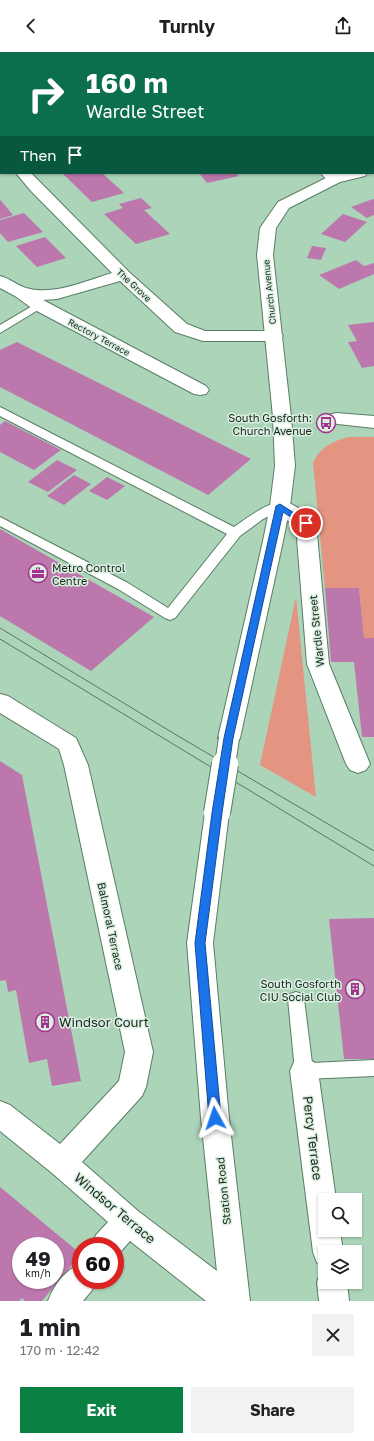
<!DOCTYPE html>
<meta charset="utf-8">
<style>
:root{--surface:#fff;--page:#f2f2f2;--text:#202124;--muted:#757577;--accent:#0b8043}
body{margin:0;font-family:"Golos Text",sans-serif;background:var(--page);color:var(--text);height:100vh;display:flex;flex-direction:column;font-size:15px;white-space:nowrap}
*{box-sizing:border-box;margin:0}
p{font-size:13px;color:var(--muted)}
.icon{flex:none;width:22px;height:22px;fill:none;stroke:currentColor;stroke-width:2;stroke-linecap:round;stroke-linejoin:round}
.map{position:relative;height:1249px;overflow:hidden}
.drawer{display:flex;flex-direction:column;background:var(--surface);flex:1}
.drawer>*{flex:none}
.hud{position:absolute;left:0px;top:0px;width:374px;height:122px;box-shadow:0 1px 3px #0004;background:#0b6e4f;color:#fff;overflow:hidden}
.buttons{position:absolute;left:318px;top:1141px;display:grid;gap:8px}
.buttons a{display:grid;place-items:center;width:44px;height:44px;border-radius:0px;background:var(--surface);box-shadow:0 1px 3px #0004;font-size:20px}
.speed{position:absolute;left:12px;top:1185px;display:flex;gap:8px;font-size:20px;font-weight:700;text-align:center}
.speed>*{display:grid;place-content:center;width:52px;height:52px;border-radius:50%;background:var(--surface);box-shadow:0 1px 3px #0004;line-height:1}
.speed small{font-size:10px;font-weight:400}
.speed .limit{border:6px solid #d22;background:#fff;color:#111}
.pin{position:absolute;display:grid;place-items:center;width:34px;height:34px;color:#fff;margin:-17px;border:2px solid #fff;border-radius:50%;box-shadow:0 1px 4px #0007}
.me{position:absolute;width:44px;margin:-22px;rotate:355deg;stroke-linejoin:round;filter:drop-shadow(0 0 3px #0008)}
.turn{display:flex;align-items:center;gap:14px;height:84px;padding:0 20px;font-size:18px}
.turn .icon{width:52px;height:52px;stroke-width:2.5}
.turn b{display:block;font-size:28px;line-height:34px}
.then{display:flex;align-items:center;height:38px;padding:0 20px;background:#0003;gap:8px;font-size:15px}
.round{display:grid;place-items:center;flex:none;width:42px;height:42px;border-radius:0px;background:var(--page)}
.summary{display:flex;align-items:center;justify-content:space-between;height:68px;padding:0 20px}
h1{font-size:24px;font-weight:700;line-height:30px}
.primary-button{display:flex;gap:8px;margin-top:auto;padding:8px 20px}
.primary-button a{flex:1;height:46px;border-radius:0px;background:var(--accent);color:#fff;font-size:16px;font-weight:700;line-height:46px;text-align:center}
.primary-button a+a{background:var(--page);color:var(--text)}
header{display:flex;justify-content:space-between;align-items:center;height:52px;padding:0 20px;background:var(--surface);font-size:18px;font-weight:700}
.map>svg:first-child{display:block}
</style>
<header><svg class="icon" aria-label="back" viewBox="0 0 24 24"><path d="M15 5l-7 7 7 7"/></svg>Turnly<svg class="icon" aria-label="share" viewBox="0 0 24 24"><path d="M12 15V3M7 8l5-5 5 5M5 13v7h14v-7"/></svg></header>
<div class="map">
<svg width="374" height="1249" viewBox="0 0 374 1249">
<rect width="100%" height="100%" fill="#acd4b9"/>
<path fill="#e39581" d="M349,385H374V586H364L359,536H325L313,411C320,395 333,389 349,385Z
M296,545L316,745L260,713Z"/>
<path fill="#bc78ac" fill-rule="evenodd" d="M62,121H102L124,141L92,150Z
M199,121H236L239,124L207,131Z
M141,146L152,156L144,158L170,182L136,192L104,162L123,156L119,152Z
M373,147H374V163L367,166L351,155Z
M0,148L2,150L13,163L0,167Z
M24,161L43,180L8,190L0,181V168Z
M343,162L367,170L345,190L321,182Z
M45,185L66,206L37,215L16,194Z
M312,194L326,196L321,208L307,206Z
M356,208L364,214L374,211V222L339,237L319,223Z
M374,270V314L362,316L348,290L357,289L348,273Z
M17,290L251,407L208,443L0,335V298Z
M5,369L61,398L34,418L0,400V373Z
M57,408L77,418L48,440L28,430Z
M74,423L91,432L64,453L47,444Z
M107,425L125,434L107,448L89,439Z
M0,477L154,565L91,619L0,564Z
M325,536H359L364,586H374V685H362L354,610H331Z
M0,709L22,723L81,1029L52,1034L47,1007L29,1011L16,938L8,940L6,928L0,929Z
M374,866V1007H344L329,867Z
M0,1135L81,1202L42,1249H25L22,1246L19,1249H0ZM21,1194H55V1228H21Z"/>
<g fill="none" stroke-linecap="round" stroke-linejoin="round">
<g stroke="#587e65" stroke-width="2">
<path id="lane" d="M39,250L44,253L43,255L0,281V273Z
M0,355L234,475C246,467 271,447 284,451L286,454L284,457L263,467L240,484L175,566L170,568L165,566L118,537L0,474V465L128,531L168,556L227,482L0,364Z
M296,940L302,942L304,947L312,1011L374,1008V1024L304,1027L298,1025L295,1019L288,947L290,942Z"/>
</g>
<g stroke="#587e65" stroke-width="2">
<path id="street" d="M192,0H206L207,1H193Z
M328,0H342V1H328Z
M0,90H1V100H0Z
M16,121H31L129,220L187,272L205,279H274L280,280L283,284L280,288L274,289H203L175,280L120,229L57,247L43,248L206,334L209,338L206,342L200,343L194,342L33,257L15,244L0,236V224C9,226 17,233 26,236C54,244 85,229 112,221L30,138Z
M321,121H337L343,127L340,130C331,132 326,128 321,121Z
M336,361L374,364V376L329,371L327,367L329,363Z
M280,448C292,451 309,461 316,471L329,612L370,712L366,718L358,721L350,718L346,712L307,612L296,474L273,459L270,454L273,449Z
M0,642L8,644L76,686L88,713L153,1000L146,1035L142,1044L82,1110L138,1159L242,1238L246,1249H206L130,1189L115,1206V1194H92L96,1183L108,1170L52,1121L0,1079V1049L10,1053L60,1092L119,1029L125,1000L64,713L59,697L0,661Z
M304,1006L314,1010L318,1019L336,1148H325V1178H340L343,1200H325V1214L317,1211L313,1200L290,1019L294,1010Z
M81,1212V1228H96L92,1238L83,1249H48C54,1233 65,1218 81,1212Z
M325,1218V1230H347L349,1249H319L317,1230L321,1219Z"/>
</g>
<g stroke="#587e65" stroke-width="2">
<path id="primary" d="M341,121H367L365,124L340,130L289,156L276,176L273,203L291,365L295,414L290,454L283,489L240,686L237,692L229,695L221,692L218,686L263,489L270,454L275,414L273,365L257,203L260,176L278,150L330,124Z
M217,752L225,754L229,761L213,891L229,1066L250,1249H220L201,1066L187,891L205,761L209,754Z"/>
</g>
<use href="#lane" fill="#fff" fill-rule="evenodd"/>
<use href="#street" fill="#fff" fill-rule="evenodd"/>
<use href="#primary" fill="#fff" fill-rule="evenodd"/>
<path stroke="#5b7563" stroke-width="1" d="M0,576L178,684L374,799
M0,587L374,814"/>
<g stroke="#587e65" stroke-width="22" stroke-linecap="butt">
<path id="primary-bridge-far1" d="M225,713L229,686"/>
</g>
<g stroke="#587e65" stroke-width="28" stroke-linecap="butt">
<path id="primary-bridge" d="M217,761L225,712"/>
</g>
<use href="#primary-bridge-far1" stroke="#fff" stroke-width="20"/>
<use href="#primary-bridge" stroke="#fff" stroke-width="26"/>
</g>
<path fill="#1a73e8" stroke="#114b97" d="M280,452L310,471L309,473H303L283,460L233,686L222,761L205,891L221,1066L219,1070L215,1072L211,1070L209,1066L195,891L212,761L224,686L276,454Z"/>
<defs>
<g id="bus-ring" transform="scale(1)"><circle r="9.5" fill="#dbefe1" stroke="#a33290" stroke-width="1.5"/><path d="M-5-6H5V4H4V6H2V4H-2V6H-4V4H-5ZM-3.5-4V0h7V-4ZM-3.5 1.2v1.5H-2V1.2ZM2 1.2v1.5H3.5V1.2Z" fill="#a33290"/></g>
<g id="office-ring" transform="scale(1)"><circle r="9.5" fill="#dbefe1" stroke="#a33290" stroke-width="1.5"/><path d="M-6-3h4V-5.5h4V-3h4V5H-6ZM-1-4.5V-3h2v-1.5ZM-6 0V1H6V0Z" fill="#a33290"/></g>
<g id="building-ring" transform="scale(1)"><circle r="9.5" fill="#dbefe1" stroke="#a33290" stroke-width="1.5"/><path d="M-4-6H4V6H1V3H-1V6H-4ZM-2.5-4.3h1.7v1.8h-1.7ZM.8-4.3h1.7v1.8H.8ZM-2.5-1h1.7V.8h-1.7ZM.8-1h1.7V.8H.8Z" fill="#a33290"/></g>
</defs>
<g fill-rule="evenodd">
<use href="#bus-ring" x="326" y="371"/>
<use href="#office-ring" x="38" y="521"/>
<use href="#building-ring" x="355" y="937"/>
<use href="#building-ring" x="45" y="970"/>
</g>
<g text-anchor="middle" dominant-baseline="central" stroke-width="3" stroke-linejoin="round" paint-order="stroke">
<g font-size="9" fill="#17261c" stroke="#dbefe1">
<text transform="translate(134 233) rotate(43)">The Grove</text>
<text transform="translate(269 240) rotate(-96)">Church Avenue</text>
<text transform="translate(99 285) rotate(28)">Rectory Terrace</text>
</g>
<g font-size="11" fill="#17261c" stroke="#dbefe1" text-anchor="end">
<text x="312" y="365">South Gosforth:<tspan x="312" dy="13">Church Avenue</tspan></text>
<text x="52" y="515" text-anchor="start">Metro Control<tspan x="52" dy="13">Centre</tspan></text>
<text x="341" y="931">South Gosforth<tspan x="341" dy="13">CIU Social Club</tspan></text>
</g>
<g font-size="11" fill="#17261c" stroke="#dbefe1">
<text transform="translate(316 579) rotate(-96)">Wardle Street</text>
<text transform="translate(111 874) rotate(78)">Balmoral Terrace</text>
<text transform="translate(223 1139) rotate(-96)">Station Road</text>
</g>
<g font-size="13" fill="#17261c" stroke="#dbefe1" text-anchor="start">
<text x="59" y="970">Windsor Court</text>
</g>
<g font-size="13" fill="#17261c" stroke="#dbefe1">
<text transform="translate(313 1086) rotate(83)">Percy Terrace</text>
<text transform="translate(115 1156) rotate(40)">Windsor Terrace</text>
</g>
</g>
</svg>
<div class="buttons">
<a><svg class="icon" aria-label="search" viewBox="0 0 24 24"><circle cx="10" cy="10" r="6"/><path d="M15 15l6 6"/></svg></a>
<a><svg class="icon" aria-label="layers" viewBox="0 0 24 24"><path d="M12 4l9 5-9 5-9-5zM3 14l9 5 9-5"/></svg></a>
</div>
<div class="speed"><div>49<small>km/h</small></div><div class="limit">60</div></div>
<div class="pin" style="left:306px;top:471px;background:#d93025"><svg class="icon" aria-label="arrive" viewBox="0 0 24 24"><path d="M6 21V4h12l-3 4 3 4H6"/></svg></div>
<svg class="me" style="left:215px;top:1066px" viewBox="-20 -20 40 40"><path d="M0-17L14 15 0 8-14 15z" fill="#1a73e8" stroke="#fff" stroke-width="4"/></svg>
<div class="hud">
<div class="turn"><svg class="icon" aria-label="right" viewBox="0 0 24 24"><path d="M7 20v-9h11M14 6l5 5-5 5"/></svg><div><b>160 m</b>Wardle Street</div></div>
<div class="then">Then<svg class="icon" aria-label="arrive" viewBox="0 0 24 24"><path d="M6 21V4h12l-3 4 3 4H6"/></svg></div>
</div>
</div>
<section class="drawer">
<div class="summary"><div><h1>1 min</h1><p>170 m · 12:42</p></div><a class="round"><svg class="icon" aria-label="close" viewBox="0 0 24 24"><path d="M6 6l12 12M18 6L6 18"/></svg></a></div>
<div class="primary-button"><a>Exit</a><a>Share</a></div>
</section>
